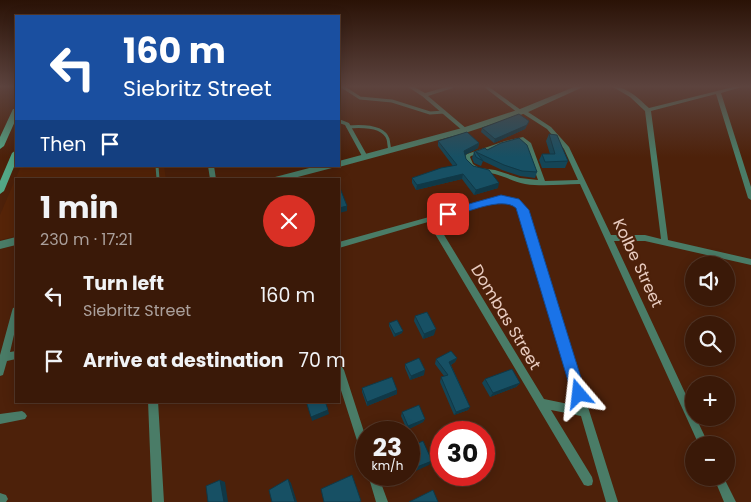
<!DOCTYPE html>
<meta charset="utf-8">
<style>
:root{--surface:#3a1908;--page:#412212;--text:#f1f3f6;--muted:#aba09c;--line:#543829}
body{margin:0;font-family:Poppins,sans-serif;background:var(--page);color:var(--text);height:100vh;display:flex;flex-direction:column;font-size:19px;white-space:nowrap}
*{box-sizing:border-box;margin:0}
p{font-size:16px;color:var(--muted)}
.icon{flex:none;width:28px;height:28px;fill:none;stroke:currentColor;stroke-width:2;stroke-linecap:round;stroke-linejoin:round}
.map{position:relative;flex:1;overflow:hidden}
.panel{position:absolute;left:15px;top:178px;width:325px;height:225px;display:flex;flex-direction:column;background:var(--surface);border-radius:0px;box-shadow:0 2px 12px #0003,0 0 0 1px var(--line)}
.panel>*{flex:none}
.hud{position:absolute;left:15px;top:15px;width:325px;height:152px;border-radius:0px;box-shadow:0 2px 12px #0003,0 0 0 1px var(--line);background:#1a4fa0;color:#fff;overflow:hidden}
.tools{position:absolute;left:685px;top:256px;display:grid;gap:10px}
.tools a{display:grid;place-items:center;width:50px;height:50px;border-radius:50%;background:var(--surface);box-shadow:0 2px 12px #0003,0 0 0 1px var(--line);font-size:25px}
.speed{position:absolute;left:355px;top:421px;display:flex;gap:10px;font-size:25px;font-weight:700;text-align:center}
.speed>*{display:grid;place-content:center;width:65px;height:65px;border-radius:50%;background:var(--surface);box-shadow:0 2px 12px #0003,0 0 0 1px var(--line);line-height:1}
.speed small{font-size:12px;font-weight:400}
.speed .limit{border:8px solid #d22;background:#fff;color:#111}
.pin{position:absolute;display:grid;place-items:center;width:42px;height:42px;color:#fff;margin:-21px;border-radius:10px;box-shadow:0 2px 8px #0006}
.me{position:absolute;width:55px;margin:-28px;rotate:343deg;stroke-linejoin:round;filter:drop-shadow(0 0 4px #0008)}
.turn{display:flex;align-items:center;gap:18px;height:105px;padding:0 25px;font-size:22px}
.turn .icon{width:65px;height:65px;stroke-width:2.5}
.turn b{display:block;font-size:35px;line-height:42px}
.then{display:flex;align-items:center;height:48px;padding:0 25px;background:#0003;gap:10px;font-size:19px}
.round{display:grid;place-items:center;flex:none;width:52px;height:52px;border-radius:26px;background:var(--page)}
.headline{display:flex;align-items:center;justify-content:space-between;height:85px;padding:0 25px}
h1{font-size:30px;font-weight:700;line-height:38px}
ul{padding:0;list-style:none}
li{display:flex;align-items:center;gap:15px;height:65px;padding:0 25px}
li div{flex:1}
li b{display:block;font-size:19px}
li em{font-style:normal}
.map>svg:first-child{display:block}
</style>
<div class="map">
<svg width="751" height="502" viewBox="0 0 751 502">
<rect width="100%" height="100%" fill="#4d210a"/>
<path fill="#562408" d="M21,166H164L166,179H16V236L0,240V215Z"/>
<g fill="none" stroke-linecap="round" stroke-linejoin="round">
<path stroke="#4a7c67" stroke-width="3" d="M343,87L360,98L392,101L430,113L444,112
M348,127C360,126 383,125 388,139C389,143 389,147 390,151
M157,166L158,179"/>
<path fill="#4a7c67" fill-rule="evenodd" d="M408,87H414L425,93L446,87H453V88L428,96L467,129V131H463L422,96Z
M484,87H489L521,110H525L551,127L569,147L611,235H645L661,239L645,111L630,97L613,87C627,86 639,99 649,108L733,87H742L721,93L751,187V200L748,198L716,94L651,111L668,240L751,259V265L645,241H614L694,412V418H696L709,445H699L580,184C562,184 544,187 525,184C515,182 506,177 495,174C481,171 469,175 464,157L467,154L505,141L523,137L531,143L545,181L578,180L564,149L547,129L522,113H518ZM522,141L525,144L538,180L520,178L495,170L479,168L473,164L470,157L471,156L508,144Z
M339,119L349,123L368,157L367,158H363L345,125L339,123Z
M208,166H214L216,179H210Z
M501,197C512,198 520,201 526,211L618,502H606L581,416L551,410L592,477L593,481L592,485L588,486L584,485L428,222L339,248V242ZM501,201L511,204L520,211L578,406L544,399L435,220Z
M16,307V326L10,352L16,351V359L7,361L3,375L0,376V355L12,311L13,308Z
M339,366L342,367L344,370L366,438V458L362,457L361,453L339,384Z
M148,401H158L164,502H152Z
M22,411L25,413L27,416L25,419L0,424V414Z
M368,475H378L388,502H376Z
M714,478H724L736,502H724Z
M0,493L6,495L8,499L6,502H0Z"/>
<path fill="#4a7c67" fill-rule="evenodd" d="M574,87H583L526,113L468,132L339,167L337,166H339V161L462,128L520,109Z
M317,166H333L332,168L290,179H274L275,177Z
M16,237V245L0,249V241Z"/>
<path fill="#53a786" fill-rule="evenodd" d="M13,109H16V119L4,146L0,149V137Z
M16,150V162L4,191L0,194V181L12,153Z"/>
</g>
<path fill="#144556" d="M527,125L525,129L494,143L481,132L482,128Z
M549,134L568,161L565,168H542L539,160L542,154H550L546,141Z
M438,141L479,143L478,148L465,155L466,159L498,188L474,195L462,179L416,190L412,183V178L453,166L438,146Z
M487,150L537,172L535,178L520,176L502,170L483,161L481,166L474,163L472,158L474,152Z
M415,316L434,335L423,339L414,321Z
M389,323L402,333L394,337L389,326Z
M457,358L455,362L451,365L470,407L468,410L454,415L440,382L441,377L444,376L435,364L436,359Z
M405,364L424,375L410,380L405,368Z
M485,379L520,383L516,387L490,397L482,383Z
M362,388L397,394L367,406L362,392Z
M402,412L425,419L423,422L407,430L401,416Z"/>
<path fill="#103846" d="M529,121L525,129L494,143L495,139Z
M479,143L478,148L463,156L464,151Z
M463,174L462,179L416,190L417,185Z
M499,183L498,188L474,195L476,190Z
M347,206V211L339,213V208Z
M436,329L434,335L423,339L424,334Z
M403,331L402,333L394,337L395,334Z
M457,358L455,362L448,367L449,362Z
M425,370L424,375L410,380L411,376Z
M520,383L516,387L490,397L493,393Z
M397,390V394L367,406V402Z
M470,407L468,410L454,415L456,412Z
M328,410L329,414L312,421L311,417Z
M425,419L423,422L407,430L408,426Z
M432,461L429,465L409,474V470Z
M397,475H405L393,480L394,476Z
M288,479L291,483L297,502H295Z
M220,480L225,482L228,502H224Z"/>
<path fill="#175064" stroke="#103846" d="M519,114L529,121L527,125L495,139L482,128Z
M467,132L479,143L464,151L466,159L473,166L489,170L499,183L476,190L463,174L417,185L412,178L441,168L457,165L438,141Z
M549,134L557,135L568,161L545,162L542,154H555Z
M519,138L527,145L537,172L522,171L504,165L476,152L483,161L476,157L474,152L485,148L487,150L501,143Z
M339,188H340L347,206L339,208Z
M427,312L436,329L424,334L415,316Z
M397,320L403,331L395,334L389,323Z
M451,351L457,358L449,362L470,407L456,412L441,377L448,375L436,359Z
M419,358L425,370L411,376L405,364Z
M512,369L520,383L493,393L485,379Z
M392,377L397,390L367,402L362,388Z
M306,401H325L328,410L311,417Z
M419,405L425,419L408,426L402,412Z
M423,441L432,461L409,470V447Z
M352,475L361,501L359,502H324L321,489Z
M288,479L295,502H272L269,490Z
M220,480L224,502H208L206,486Z
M433,490L438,502H409Z"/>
<linearGradient id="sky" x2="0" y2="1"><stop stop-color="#2a1206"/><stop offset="0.55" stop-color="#5c433e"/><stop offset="1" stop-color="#5c433e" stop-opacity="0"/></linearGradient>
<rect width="751" height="157" fill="url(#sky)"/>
<path fill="#1a73e8" stroke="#114b97" d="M501,195L519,199L529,210L586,394L584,399L579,401L574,399L572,394L516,208C502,196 465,213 448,218L442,214L444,211Z"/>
<g text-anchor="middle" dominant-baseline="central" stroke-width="4.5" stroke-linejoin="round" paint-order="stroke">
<g font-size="16" fill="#e9ccc0" stroke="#4d210a">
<text transform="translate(638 263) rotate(65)">Kolbe Street</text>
<text transform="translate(506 317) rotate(59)">Dombas Street</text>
</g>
</g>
</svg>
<div class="tools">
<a><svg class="icon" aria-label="sound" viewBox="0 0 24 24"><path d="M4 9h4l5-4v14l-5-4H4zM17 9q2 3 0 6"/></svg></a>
<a><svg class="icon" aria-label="search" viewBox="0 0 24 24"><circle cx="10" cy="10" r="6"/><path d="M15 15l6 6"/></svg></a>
<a>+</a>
<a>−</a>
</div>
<div class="speed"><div>23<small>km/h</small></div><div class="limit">30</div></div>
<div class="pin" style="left:448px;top:214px;background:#d93025"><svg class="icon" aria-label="arrive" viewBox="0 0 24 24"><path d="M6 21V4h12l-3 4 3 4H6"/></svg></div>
<svg class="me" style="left:579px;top:394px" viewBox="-20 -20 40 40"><path d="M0-17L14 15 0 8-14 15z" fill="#1a73e8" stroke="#fff" stroke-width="4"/></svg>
<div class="hud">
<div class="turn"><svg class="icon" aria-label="left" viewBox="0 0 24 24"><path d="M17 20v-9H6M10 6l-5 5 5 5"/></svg><div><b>160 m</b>Siebritz Street</div></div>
<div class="then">Then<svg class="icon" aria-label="arrive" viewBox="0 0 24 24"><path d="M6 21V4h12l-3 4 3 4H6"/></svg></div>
</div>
<section class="panel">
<div class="headline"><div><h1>1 min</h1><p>230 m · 17:21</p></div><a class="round" style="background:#d93025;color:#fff"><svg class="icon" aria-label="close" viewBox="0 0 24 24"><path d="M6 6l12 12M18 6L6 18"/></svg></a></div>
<ul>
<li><svg class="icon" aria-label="left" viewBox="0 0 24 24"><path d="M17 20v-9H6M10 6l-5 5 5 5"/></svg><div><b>Turn left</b><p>Siebritz Street</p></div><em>160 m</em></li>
<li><svg class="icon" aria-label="arrive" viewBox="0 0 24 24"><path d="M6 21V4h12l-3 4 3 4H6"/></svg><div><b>Arrive at destination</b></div><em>70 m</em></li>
</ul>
</section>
</div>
